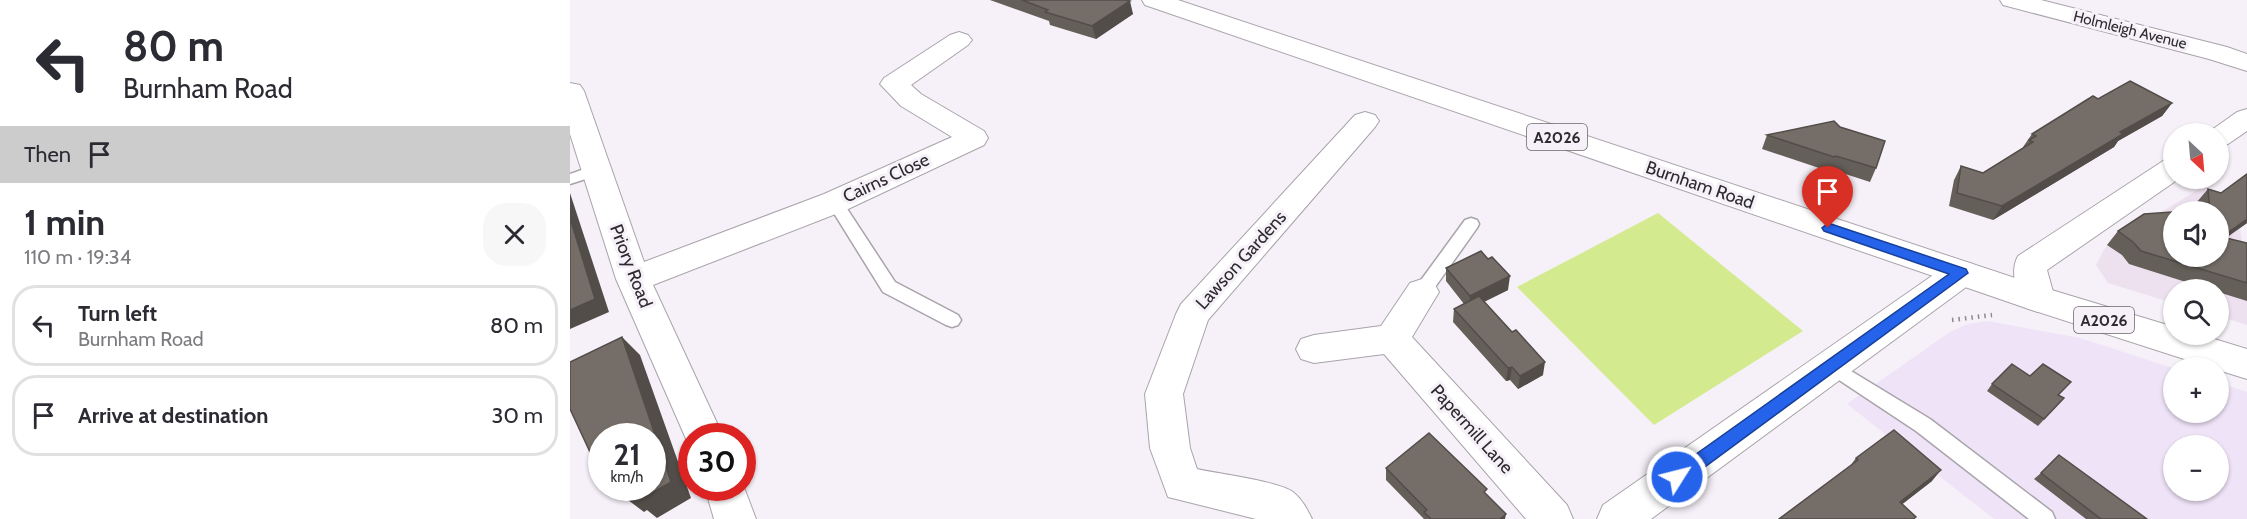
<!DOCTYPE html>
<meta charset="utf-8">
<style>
:root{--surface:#fff;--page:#f7f7f7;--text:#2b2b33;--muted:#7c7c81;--line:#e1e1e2}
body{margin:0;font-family:Cabin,sans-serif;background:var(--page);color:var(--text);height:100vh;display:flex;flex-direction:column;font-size:22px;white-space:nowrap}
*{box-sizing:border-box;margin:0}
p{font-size:20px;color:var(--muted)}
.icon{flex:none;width:33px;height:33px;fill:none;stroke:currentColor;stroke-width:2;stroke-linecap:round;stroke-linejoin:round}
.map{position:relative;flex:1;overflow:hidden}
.panel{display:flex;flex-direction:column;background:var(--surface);width:570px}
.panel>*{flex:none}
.hud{background:#fff;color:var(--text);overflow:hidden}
.needle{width:39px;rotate:154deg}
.controls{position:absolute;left:1593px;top:123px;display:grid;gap:12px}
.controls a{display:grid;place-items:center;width:66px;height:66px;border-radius:50%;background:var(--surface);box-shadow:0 2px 4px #0004;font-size:30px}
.speed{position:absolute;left:18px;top:423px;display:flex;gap:12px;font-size:30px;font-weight:700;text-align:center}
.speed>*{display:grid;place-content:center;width:78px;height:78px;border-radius:50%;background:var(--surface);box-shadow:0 2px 4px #0004;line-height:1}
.speed small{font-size:15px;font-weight:400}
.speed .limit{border:9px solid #d22;background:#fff;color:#111}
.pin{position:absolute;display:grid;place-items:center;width:51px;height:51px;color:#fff;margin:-62px -26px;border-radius:50% 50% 50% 0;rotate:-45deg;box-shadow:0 0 6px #0007}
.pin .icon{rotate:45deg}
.me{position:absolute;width:66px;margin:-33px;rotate:54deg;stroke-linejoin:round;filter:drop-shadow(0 0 4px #0008)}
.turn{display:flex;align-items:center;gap:21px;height:126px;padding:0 24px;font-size:27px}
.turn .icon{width:78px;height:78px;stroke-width:2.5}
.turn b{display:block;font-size:42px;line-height:51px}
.then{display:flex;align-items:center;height:57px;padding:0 24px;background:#0003;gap:12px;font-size:22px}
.round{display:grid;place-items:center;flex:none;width:63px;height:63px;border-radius:24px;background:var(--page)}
.head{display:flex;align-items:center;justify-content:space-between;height:102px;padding:0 24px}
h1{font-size:36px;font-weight:700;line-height:45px}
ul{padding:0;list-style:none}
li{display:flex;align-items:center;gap:18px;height:81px;margin:0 12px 9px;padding:0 12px;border:3px solid var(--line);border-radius:24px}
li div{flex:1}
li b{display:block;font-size:22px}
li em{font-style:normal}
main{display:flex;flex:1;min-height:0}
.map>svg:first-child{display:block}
</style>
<main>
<section class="panel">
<div class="hud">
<div class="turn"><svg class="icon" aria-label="left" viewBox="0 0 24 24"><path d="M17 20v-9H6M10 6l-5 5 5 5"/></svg><div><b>80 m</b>Burnham Road</div></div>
<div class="then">Then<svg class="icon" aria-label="arrive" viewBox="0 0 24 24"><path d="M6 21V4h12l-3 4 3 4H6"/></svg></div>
</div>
<div class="head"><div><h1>1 min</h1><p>110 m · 19:34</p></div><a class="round"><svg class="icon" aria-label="close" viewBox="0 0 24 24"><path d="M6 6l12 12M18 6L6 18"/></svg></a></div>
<ul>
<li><svg class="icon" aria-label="left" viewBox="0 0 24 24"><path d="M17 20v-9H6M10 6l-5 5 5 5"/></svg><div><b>Turn left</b><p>Burnham Road</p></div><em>80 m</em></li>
<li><svg class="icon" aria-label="arrive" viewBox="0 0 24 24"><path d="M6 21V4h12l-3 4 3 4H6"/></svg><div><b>Arrive at destination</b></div><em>30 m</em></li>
</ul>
</section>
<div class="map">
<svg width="1677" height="519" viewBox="0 0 1677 519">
<rect width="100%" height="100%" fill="#f6f0f8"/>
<path fill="#ede1ef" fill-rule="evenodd" d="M1634,186L1667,204L1677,281V325L1649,316L1648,290H1604L1603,303L1538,283L1526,265L1537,245ZM1604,212H1648V256H1604Z"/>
<path fill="#efe3f8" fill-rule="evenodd" d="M1418,321L1510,338L1603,368L1604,412H1648L1649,383L1677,392V519H1424L1277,404L1380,332L1398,324ZM1604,446H1648V490H1604Z"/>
<path fill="#d3ea8f" d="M1088,213L1233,331L1084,425L947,287Z"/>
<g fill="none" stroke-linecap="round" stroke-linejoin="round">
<g stroke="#a9a3ab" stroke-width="3">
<path id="lane" d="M26,165L31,166L33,170L31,174L0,184V174Z
M265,197L270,198L325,282L388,315L391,320L388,325L382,327L376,325L313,292L257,202L260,198Z
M901,218L907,220L909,224L907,228L858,297L852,298L846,297L843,292L846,287L895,220Z
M1263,360L1360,419L1482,512L1485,519H1459L1346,431L1257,372L1254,367L1257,362Z"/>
</g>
<g stroke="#a9a3ab" stroke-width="2">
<path id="street" d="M1430,0H1471L1657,47L1677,54V71L1639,59L1433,5Z
M389,32L398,35L402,40L398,45L341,85L351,94L414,131L418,138L414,145L276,210L83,285L153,436H122L120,448L46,279L0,134V83L10,85L14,91L74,262L254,194L382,137L331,106L310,84L314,78L380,35Z
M1677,109V131L1658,144L1648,146V134H1636L1667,112Z
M795,112L805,115L809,121L805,127L638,320L613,394L620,448L627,469C649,474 707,481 723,492C732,499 737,509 742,519H686L598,497L580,448L575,394L606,314L611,304L785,115Z
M1604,158V178H1610L1477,270L1485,299L1480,308L1468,312L1456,308C1447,293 1439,272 1448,256L1593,161Z
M1391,261L1403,264L1408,273L1403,282L1081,519H1027L1033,505L1379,264Z
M852,279L864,283L869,292L842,337L997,505L1003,519H956L814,354L744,363L731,359L726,349L731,339L744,335L811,326L840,283Z
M172,482L186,519H144L135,488H172Z"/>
</g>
<g stroke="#a9a3ab" stroke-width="2">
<path id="primary" d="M572,0H608L1475,288L1604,327V334H1628L1677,349V379L1648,370V368H1642L1456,308L575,5Z"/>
</g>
<path stroke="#8c888d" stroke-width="4.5" stroke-dasharray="1.5 5" stroke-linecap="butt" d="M1382,320L1422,315"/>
<use href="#lane" fill="#fff" fill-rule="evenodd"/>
<use href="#street" fill="#fff" fill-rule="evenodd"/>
<use href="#primary" fill="#fff" fill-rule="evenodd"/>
</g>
<path fill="#655f59" d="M420,0H556L563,14L526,39L480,25L479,21Z
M1528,99L1602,103L1592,116L1548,141L1544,147L1423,220L1379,206L1384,180L1391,166L1413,173L1454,147H1453L1462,134Z
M1197,135L1306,168L1300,182L1260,169L1258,171L1192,149Z
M1677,174V223L1656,238L1677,243V301L1648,292V290H1641L1559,264L1552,255L1537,245L1548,231L1648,256V212H1626V203L1638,189L1651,193Z
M876,268L938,290L914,302L973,375L948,389L940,380L936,381L883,322L884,309L894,304L876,281Z
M1460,376L1501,382L1489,395L1494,398L1468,426L1417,391L1422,384Z
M1286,458L1362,481L1332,504L1346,517L1344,519H1209L1280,466Z
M816,468L917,495L935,519H854L816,480Z
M1471,473L1577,519H1516L1464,479Z"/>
<path fill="#524d49" d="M560,1L563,14L526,39L522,26Z
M1602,103L1592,116L1548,141L1544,147L1423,220L1432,206L1550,132Z
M0,193L39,312L0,329Z
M1677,219V223L1648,243L1652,237Z
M940,276L938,290L899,309L900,296Z
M52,337L70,355L121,498L87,518L77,510L74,512L42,488H61Z
M975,362L973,375L948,389L950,376Z
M942,367L940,380L936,381L938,368Z
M1371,470L1362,481L1321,513L1330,502Z
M936,514L935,519H930Z"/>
<path fill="#756e68" stroke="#524d49" stroke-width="1.5" d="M452,0H556L560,1L522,26L475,12L478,10Z
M1560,81L1602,103L1550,132L1553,134L1432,206L1387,193L1391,166L1413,173L1463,142L1459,140L1466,136L1462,134L1523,96L1528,99Z
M1264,121L1270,127L1315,141L1306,168L1266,156L1264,157L1197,135Z
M1677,174V219L1652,237L1677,243V283L1571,251L1563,242L1548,231L1574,214L1602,212L1604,213V256H1648V212H1640L1638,189L1651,193Z
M0,218L25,299L0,310Z
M911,251L918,259L922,257L940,276L900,296L876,268Z
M909,296L942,332L946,330L975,362L950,376L942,367L938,368L884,309Z
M52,337L101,482L67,502L61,490L53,496L49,488H82V436H32V478L0,409V362Z
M1442,364L1460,376L1473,364L1501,382L1488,395L1494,398L1474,419L1422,384Z
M1324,430L1371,470L1330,502L1346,517L1343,519H1209L1288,460L1286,458Z
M859,433L917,489L914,492L936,514L930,519H861L854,512L857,510L816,468Z
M1489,455L1577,519H1531L1471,473Z"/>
<path fill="#2563eb" stroke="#184099" stroke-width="1.5" d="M1258,223L1396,269L1398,273L1113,483L1107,485L1101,483L1099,477L1101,472L1379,274L1254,231L1252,228Z"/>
<g text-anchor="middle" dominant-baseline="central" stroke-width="6" stroke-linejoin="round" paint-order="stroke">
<g font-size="15" fill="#2d2b2e" stroke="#f6f0f8">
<text transform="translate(1560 30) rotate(14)">Holmleigh Avenue</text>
</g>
<g fill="#f6f0f8" stroke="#69666b" stroke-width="1.5">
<rect x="957" y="124" width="60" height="26" rx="4.5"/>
<rect x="1504" y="307" width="60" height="26" rx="4.5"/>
</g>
<g font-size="16" font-weight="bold" fill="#2d2b2e">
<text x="987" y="137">A2026</text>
<text x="1534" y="320">A2026</text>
</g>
<g font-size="18" fill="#2d2b2e" stroke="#f6f0f8">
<text transform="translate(316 178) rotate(-25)">Cairns Close</text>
<text transform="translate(1130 185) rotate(19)">Burnham Road</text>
<text transform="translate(671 260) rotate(-48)">Lawson Gardens</text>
<text transform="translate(61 266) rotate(69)">Priory Road</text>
<text transform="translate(902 429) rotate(48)">Papermill Lane</text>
</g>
</g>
</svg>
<div class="controls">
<a><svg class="needle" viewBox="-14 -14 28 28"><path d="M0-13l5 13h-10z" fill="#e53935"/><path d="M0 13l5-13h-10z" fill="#7c7c81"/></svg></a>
<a><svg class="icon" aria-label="sound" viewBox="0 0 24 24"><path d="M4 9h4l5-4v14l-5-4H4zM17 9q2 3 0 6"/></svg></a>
<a><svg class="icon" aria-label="search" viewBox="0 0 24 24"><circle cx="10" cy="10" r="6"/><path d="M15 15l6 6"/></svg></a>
<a>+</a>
<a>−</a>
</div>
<div class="speed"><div>21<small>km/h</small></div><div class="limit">30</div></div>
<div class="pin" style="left:1258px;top:228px;background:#d93025"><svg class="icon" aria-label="arrive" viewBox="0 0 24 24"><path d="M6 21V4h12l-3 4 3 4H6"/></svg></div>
<svg class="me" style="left:1107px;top:477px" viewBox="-20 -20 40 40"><circle r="17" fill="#2563eb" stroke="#fff" stroke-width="3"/><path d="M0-11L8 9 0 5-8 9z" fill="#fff"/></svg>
</div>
</main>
